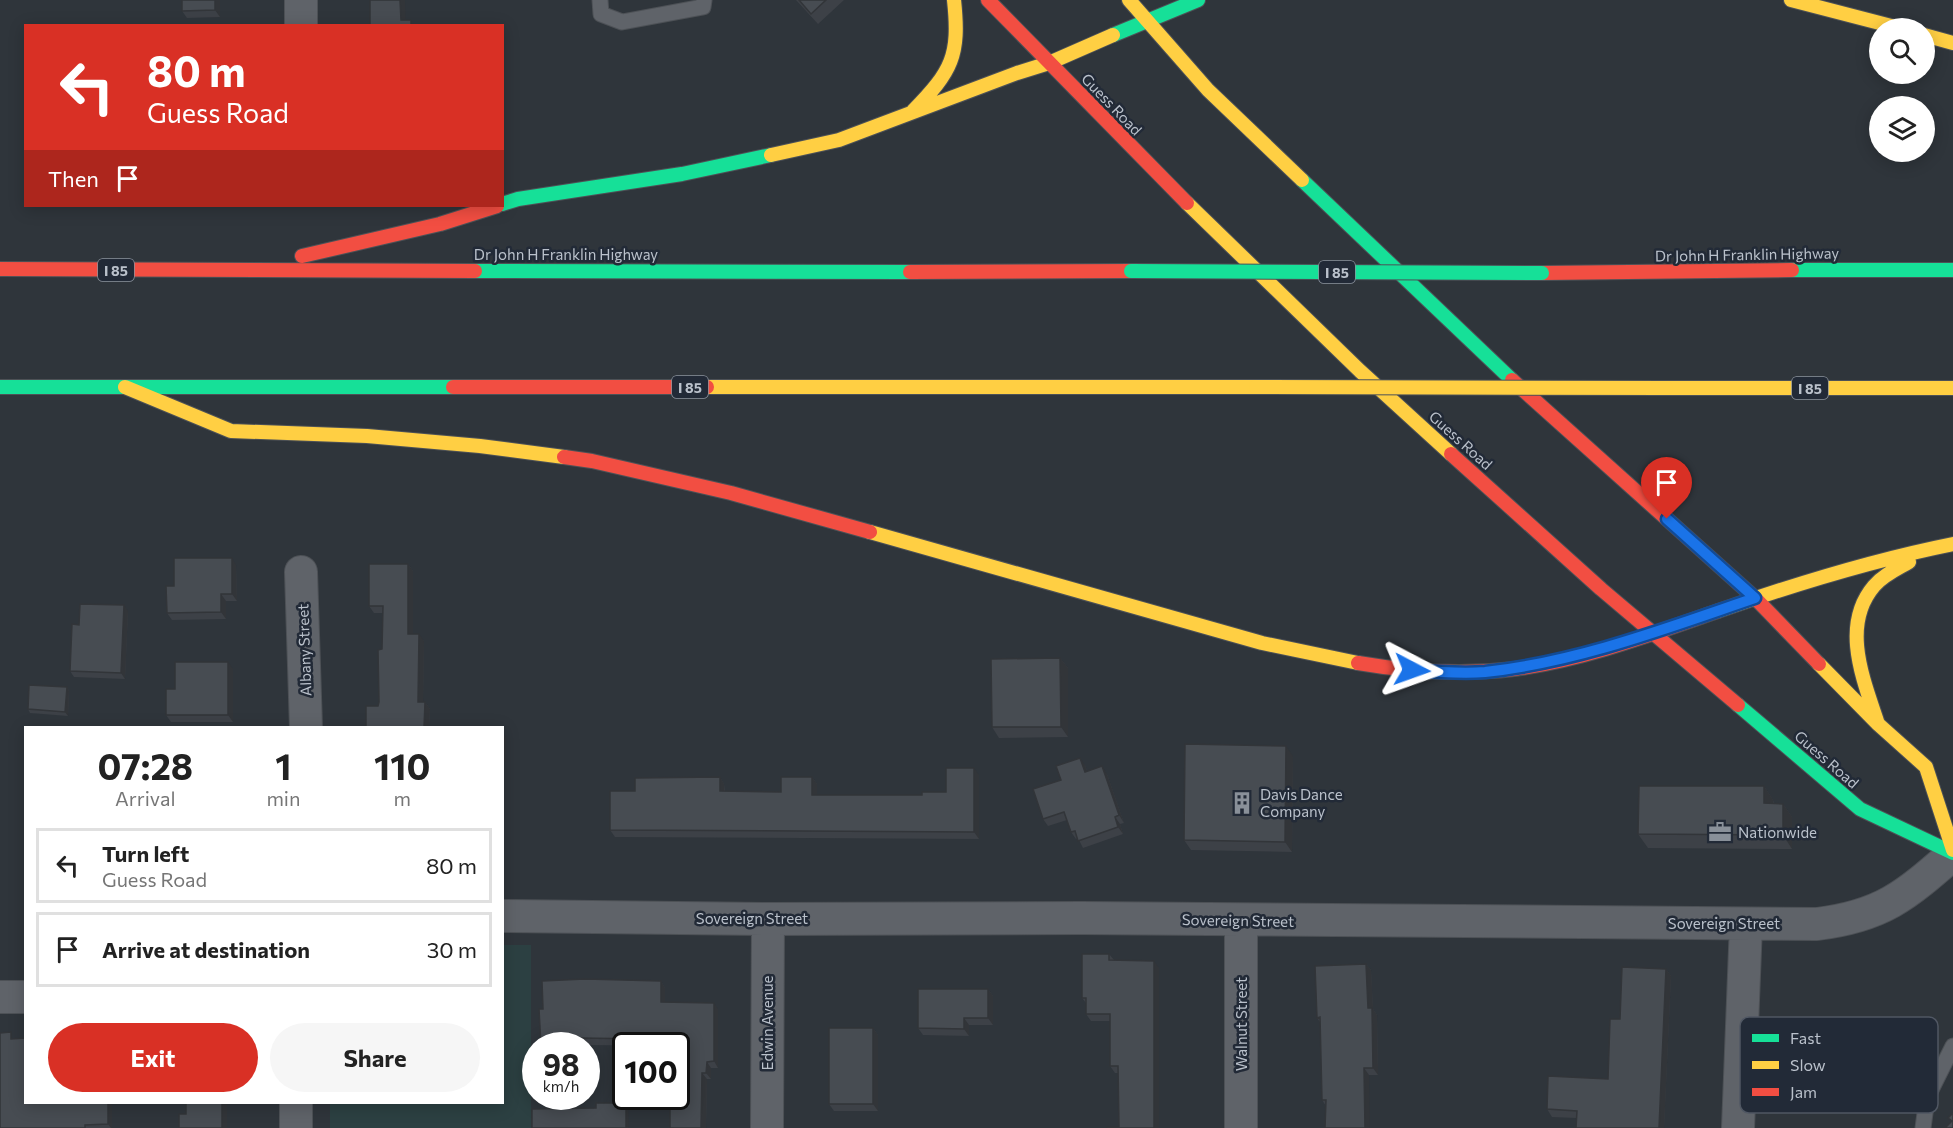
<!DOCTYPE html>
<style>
:root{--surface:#fff;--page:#f6f6f6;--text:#222;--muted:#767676;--line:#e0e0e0;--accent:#d93025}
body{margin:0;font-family:Commissioner,sans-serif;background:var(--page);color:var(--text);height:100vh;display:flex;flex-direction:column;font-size:22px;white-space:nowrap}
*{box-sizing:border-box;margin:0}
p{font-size:20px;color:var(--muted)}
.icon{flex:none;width:33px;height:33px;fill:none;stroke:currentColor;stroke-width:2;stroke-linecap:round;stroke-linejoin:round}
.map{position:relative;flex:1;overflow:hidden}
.panel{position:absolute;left:24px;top:726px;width:480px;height:378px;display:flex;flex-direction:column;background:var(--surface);border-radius:0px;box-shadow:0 3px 15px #0003}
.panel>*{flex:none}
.hud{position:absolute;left:24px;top:24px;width:480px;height:183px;border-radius:0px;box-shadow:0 3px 15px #0003;background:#d93025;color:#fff;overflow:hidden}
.tools{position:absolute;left:1869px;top:18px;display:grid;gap:12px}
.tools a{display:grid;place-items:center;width:66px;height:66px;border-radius:50%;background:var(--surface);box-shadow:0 3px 15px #0003;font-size:30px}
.speed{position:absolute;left:522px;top:1032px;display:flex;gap:12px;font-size:30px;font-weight:700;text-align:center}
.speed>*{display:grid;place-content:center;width:78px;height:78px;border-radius:50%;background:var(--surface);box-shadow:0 3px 15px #0003;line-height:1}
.speed small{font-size:15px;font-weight:400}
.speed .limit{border:3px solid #111;border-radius:9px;background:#fff;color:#111}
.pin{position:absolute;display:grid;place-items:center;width:51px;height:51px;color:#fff;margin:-62px -26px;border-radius:50% 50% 50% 0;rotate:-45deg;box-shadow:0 0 6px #0007}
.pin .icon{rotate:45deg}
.me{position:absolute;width:66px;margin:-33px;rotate:94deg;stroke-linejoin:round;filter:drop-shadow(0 0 4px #0008)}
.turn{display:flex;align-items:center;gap:21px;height:126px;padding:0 24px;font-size:27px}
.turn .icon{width:78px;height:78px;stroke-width:2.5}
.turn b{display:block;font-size:42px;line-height:51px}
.then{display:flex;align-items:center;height:57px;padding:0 24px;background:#0003;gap:12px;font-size:22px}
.eta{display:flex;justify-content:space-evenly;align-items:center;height:102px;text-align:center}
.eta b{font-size:36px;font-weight:700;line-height:42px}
.action{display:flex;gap:12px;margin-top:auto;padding:12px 24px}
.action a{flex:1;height:69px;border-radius:36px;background:var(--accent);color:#fff;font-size:24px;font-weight:700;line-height:69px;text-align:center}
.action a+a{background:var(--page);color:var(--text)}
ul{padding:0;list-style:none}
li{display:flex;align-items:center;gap:18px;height:75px;margin:0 12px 9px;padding:0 12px;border:3px solid var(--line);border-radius:0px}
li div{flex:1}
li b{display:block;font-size:22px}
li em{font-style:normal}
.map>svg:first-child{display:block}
</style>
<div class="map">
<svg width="1953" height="1128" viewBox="0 0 1953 1128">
<rect width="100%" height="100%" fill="#2f353b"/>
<path fill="#2c4042" d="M503,945H531V1128H330V1103L502,1102Z"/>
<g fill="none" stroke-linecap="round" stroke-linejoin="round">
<g stroke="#4d5156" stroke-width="17">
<path id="lane" d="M600,0L601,14L622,22L703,7L704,0
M1923,1128L1927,1098L1953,1046"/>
</g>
<g stroke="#4d5156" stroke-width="34">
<path id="street" d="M301,0V26
M301,572L306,728
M502,916L768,919L1082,918L1817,924C1882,916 1905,896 1953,854
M0,997H26
M296,1102V1128
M767,1128L768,919
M1241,1128V920
M1738,1128L1746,924"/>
</g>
<g stroke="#4d5156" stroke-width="16">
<path id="fast" d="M1113,35L1198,0
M1302,180L1512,380
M502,204L518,199L682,174L771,155
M1792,270H1953
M475,271L910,272
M0,387H453
M1738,705L1860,809L1953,853"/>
</g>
<g stroke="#4d5156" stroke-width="16">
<path id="slow" d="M1129,0L1208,90L1302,180
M1791,0L1899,28
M1924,35L1953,43
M913,111C952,71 960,56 954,0
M771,155L839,140L1017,73L1049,63L1113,35
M1187,203L1360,371L1451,454
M125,387L231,431L367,436L480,446L564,457
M707,387H1256
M1666,388H1953
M870,532L1262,643L1358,663
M1718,611C1795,584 1873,560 1953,544
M1819,664L1878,724L1926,767L1953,850
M1878,724C1864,681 1840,626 1874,586C1883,575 1897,569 1909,562"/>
</g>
<g stroke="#4d5156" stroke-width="16">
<path id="jam" d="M988,0L1187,203
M302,256L440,224L497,206
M0,269L475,271
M910,272L1131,271
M1542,273L1792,270
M1512,380L1755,598L1819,664
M453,387H707
M1451,454L1601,589L1738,705
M564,457L592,461L731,493L870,532
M1358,663C1410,672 1462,675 1514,669C1584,660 1652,634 1718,611"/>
</g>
<use href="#lane" stroke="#5f6369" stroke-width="15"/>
<use href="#street" stroke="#5f6369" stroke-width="32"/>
<use href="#fast" stroke="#16e098" stroke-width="14"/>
<use href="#slow" stroke="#ffcf43" stroke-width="14"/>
<use href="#jam" stroke="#f24e42" stroke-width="14"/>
<g stroke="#4c5157" stroke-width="16" stroke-linecap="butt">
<path id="fast-bridge" d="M1131,271L1542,273"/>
</g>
<g stroke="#4c5157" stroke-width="16" stroke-linecap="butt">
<path id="slow-bridge" d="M1256,387L1666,388"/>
</g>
<use href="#fast-bridge" stroke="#16e098" stroke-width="14"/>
<use href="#slow-bridge" stroke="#ffcf43" stroke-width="14"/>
</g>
<path fill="#3d4147" d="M182,0H220V17L187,18L182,11Z
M796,0H844L818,24Z
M408,564L413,571V634L424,641L423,702H425L430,709L429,728H366L378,706L379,702L382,649L383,613H374L369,606Z
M236,565L237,601H226V619L172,620L167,613L174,586Z
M128,611L125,679L74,677L70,671L79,625Z
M1060,658L1068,668V737L999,738L992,727Z
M233,669V722H171L166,715L175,689Z
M67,687L69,691L68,716L30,713L28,709Z
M1293,756L1292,852L1191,850L1184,840Z
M1085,765L1087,771L1107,774L1124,823L1120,824L1123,834L1083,848L1078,838L1076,839L1071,832L1067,820L1048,826L1043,819L1061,780Z
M979,775V839L615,837L610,830L635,791L720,777L724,784L725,791L781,792L812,777L817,784V795H922L946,792Z
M1764,786L1773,800L1774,803L1783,804L1792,817V849L1648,848L1638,834Z
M1109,954L1114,960L1159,968L1119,1127L1118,1073H1115L1110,1066V1021H1091L1086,1014V1003L1082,998Z
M1366,964L1371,970L1373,1009L1377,1015L1378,1075H1369L1326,1106L1322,1100L1320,1022L1317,1018Z
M1666,969L1671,976L1664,1128H1576V1118L1552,1117L1547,1109L1608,1079L1620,1019Z
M661,981L665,988V1002L718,1009V1068H711V1079H707L706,1128H670L673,1106L676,1046L586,1045V1046H541L543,1009Z
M988,989L993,996V1025H969V1036L923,1035L918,1028Z
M873,1028L878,1035V1111H834L829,1104Z
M16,1039L112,1102V1128H0Z"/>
<path fill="#323539" d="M215,0H220V17L215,10Z
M400,0H405L406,26L401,20Z
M232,558L236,565L237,601L232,594Z
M408,564L413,571V641L408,634Z
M221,594L226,601V619L221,612Z
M124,605L128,611L125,679L121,673Z
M419,634L424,641L423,709L418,702Z
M1060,658L1068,668V737L1061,727Z
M228,662L233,669V722L228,715Z
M67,687L69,691L68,716L65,712Z
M425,702L430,709L429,728H424Z
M503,734L506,737V762L503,759Z
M1286,746L1293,756L1292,852L1285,842Z
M1080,758L1085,765L1090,779L1085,772Z
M1102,766L1107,774L1124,823L1119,815Z
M974,768L979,775V839L974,832Z
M720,777L724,784L725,798L720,791Z
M812,777L817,784V802L812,795Z
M1764,786L1773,800L1774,817L1764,803Z
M1783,804L1792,817V849L1783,835Z
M1115,817L1120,824L1123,834L1118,827Z
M1154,961L1159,968V1128H1154Z
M1366,964L1371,970L1373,1009L1377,1015L1378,1075L1373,1068L1368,1008Z
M1666,969L1671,976L1664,1128H1659Z
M661,981L665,988V1009L661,1002Z
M988,989L993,996V1025L988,1018Z
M714,1003L718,1009V1068L714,1061Z
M964,1018L969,1025V1036L964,1029Z
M873,1028L878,1035V1111L873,1104Z
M582,1038L586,1045V1046H582Z
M707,1062L711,1068V1079L706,1073Z
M1364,1068L1369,1075L1370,1128H1365Z
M702,1073L707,1079L706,1128H701Z
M108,1102H112V1128H111L108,1124Z
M222,1102H227V1128H222Z
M626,1103L628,1106L629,1128H626Z"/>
<path fill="#474c52" stroke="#323539" stroke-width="1.5" d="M182,0H215V10L182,11Z
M370,0H400L401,20H411V26H359V25H370Z
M799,0H826L811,14Z
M174,558H232V594H221V612L167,613L166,586H174Z
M369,564H408V634H419L418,702H425L424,728H366V706H378L379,702L378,650L382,649L383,606H369Z
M80,604L124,605L121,673L70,671L72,624L79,625Z
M1060,658L1061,727H992L991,659Z
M175,662H228V715H166V689H175Z
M29,685L67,687L65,712L28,709Z
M502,734H503V759H502Z
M1185,744L1286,746L1285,842L1184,840Z
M1080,758L1085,772L1102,766L1119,815L1115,817L1118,827L1078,841L1075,831L1071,832L1064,812L1043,819L1033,789L1061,780L1056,766Z
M946,768H974V832L610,830V791H635V778L720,777V791L781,792V777H812V795H922V792H946Z
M1639,786H1764V803L1783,804V835L1638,834Z
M1082,954H1109V960L1154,961V1128H1107V1127H1119L1118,1066H1110V1014H1086V998H1082Z
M1366,964L1368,1008H1372L1373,1068H1364L1365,1128H1325L1326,1100H1322L1320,1017L1317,1018L1315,966Z
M1622,967L1666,969L1659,1128H1576L1577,1111L1547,1109L1548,1076L1608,1079L1610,1019H1620Z
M585,979L661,981V1002L714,1003V1061L707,1062L706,1073H702L701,1128H670V1105L673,1106V1096H676V1046H641L640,1039L582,1038V1046H541L539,1009H543L542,981Z
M918,989H988V1018H964V1029L918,1028Z
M829,1028H873V1104H829Z
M11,1032V1039L26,1038V1102H108V1124L85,1125V1128H0V1033Z
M186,1102H222V1128H179V1114H186Z
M596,1103H626V1128H532V1109L596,1108Z
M1953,1113V1128H1945L1952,1121L1948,1118Z"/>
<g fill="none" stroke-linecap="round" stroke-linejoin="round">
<g stroke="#114b97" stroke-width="15">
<path id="route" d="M1412,670C1436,672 1461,674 1485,672C1578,662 1667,628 1755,598L1667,519"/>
</g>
<use href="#route" stroke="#1a73e8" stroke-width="10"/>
</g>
<defs>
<g id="building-bare" transform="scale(1.8)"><path d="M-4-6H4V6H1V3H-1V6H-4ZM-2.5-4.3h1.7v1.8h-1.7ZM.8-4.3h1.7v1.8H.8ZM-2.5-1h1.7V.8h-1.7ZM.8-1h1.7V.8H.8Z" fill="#899099" stroke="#222a37" stroke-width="2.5" paint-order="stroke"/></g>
<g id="office-bare" transform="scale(1.8)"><path d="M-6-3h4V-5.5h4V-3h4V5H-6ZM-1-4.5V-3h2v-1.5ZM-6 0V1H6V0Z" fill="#899099" stroke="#222a37" stroke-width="2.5" paint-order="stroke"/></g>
</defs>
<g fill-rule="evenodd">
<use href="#building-bare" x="1242" y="803"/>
<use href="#office-bare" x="1720" y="832"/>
</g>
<g text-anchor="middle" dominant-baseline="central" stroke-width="5" stroke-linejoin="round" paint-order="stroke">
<g fill="#222a37" stroke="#8c949f" stroke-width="1.5">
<rect x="98" y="259" width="36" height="22" rx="4.5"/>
<rect x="1319" y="261" width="36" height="22" rx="4.5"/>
<rect x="672" y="376" width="36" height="22" rx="4.5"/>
<rect x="1792" y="377" width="36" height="22" rx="4.5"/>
</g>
<g font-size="14" font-weight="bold" fill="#bac1cb">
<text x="116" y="270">I 85</text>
<text x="1337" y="272">I 85</text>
<text x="690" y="387">I 85</text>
<text x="1810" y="388">I 85</text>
</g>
<g font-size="15" fill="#bac1cb" stroke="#222a37">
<text transform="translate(1112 104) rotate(46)">Guess Road</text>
<text x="566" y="254">Dr John H Franklin Highway</text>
<text transform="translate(1747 254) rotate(-1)">Dr John H Franklin Highway</text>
<text transform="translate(1461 440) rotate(42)">Guess Road</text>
<text transform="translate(304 650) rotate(-92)">Albany Street</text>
<text transform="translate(1827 759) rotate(41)">Guess Road</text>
<text x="752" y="918">Sovereign Street</text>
<text transform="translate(1238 920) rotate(1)">Sovereign Street</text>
<text x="1724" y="923">Sovereign Street</text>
<text transform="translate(767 1023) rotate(-90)">Edwin Avenue</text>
<text transform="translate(1241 1024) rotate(-90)">Walnut Street</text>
</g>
<g font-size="15" fill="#bac1cb" stroke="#222a37" text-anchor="start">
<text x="1260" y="794">Davis Dance<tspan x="1260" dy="17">Company</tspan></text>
<text x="1738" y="832">Nationwide</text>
</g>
</g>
<rect x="1740" y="1017" width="198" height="96" rx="9" fill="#222a37" stroke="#505763" stroke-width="1.5"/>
<rect x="1752" y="1034" width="27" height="8" fill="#16e098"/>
<rect x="1752" y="1061" width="27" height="8" fill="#ffcf43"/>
<rect x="1752" y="1088" width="27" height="8" fill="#f24e42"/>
<g font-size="16" fill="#bac1cb">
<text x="1790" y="1044">Fast</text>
<text x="1790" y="1071">Slow</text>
<text x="1790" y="1098">Jam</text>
</g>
</svg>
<div class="tools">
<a><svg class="icon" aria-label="search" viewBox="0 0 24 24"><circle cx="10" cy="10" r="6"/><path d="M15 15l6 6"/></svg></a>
<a><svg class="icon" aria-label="layers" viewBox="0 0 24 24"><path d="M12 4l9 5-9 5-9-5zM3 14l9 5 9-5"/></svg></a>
</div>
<div class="speed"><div>98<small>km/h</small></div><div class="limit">100</div></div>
<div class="pin" style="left:1667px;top:519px;background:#d93025"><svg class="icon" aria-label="arrive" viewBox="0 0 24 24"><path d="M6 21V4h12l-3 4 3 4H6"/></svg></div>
<svg class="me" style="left:1412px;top:670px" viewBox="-20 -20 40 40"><path d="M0-17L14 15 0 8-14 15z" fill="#1a73e8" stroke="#fff" stroke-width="4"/></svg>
<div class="hud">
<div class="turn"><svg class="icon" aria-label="left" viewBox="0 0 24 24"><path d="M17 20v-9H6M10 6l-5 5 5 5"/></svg><div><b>80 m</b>Guess Road</div></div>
<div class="then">Then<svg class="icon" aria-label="arrive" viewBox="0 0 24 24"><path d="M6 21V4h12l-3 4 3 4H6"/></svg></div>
</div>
<section class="panel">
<div class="eta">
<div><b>07:28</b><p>Arrival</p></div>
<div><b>1</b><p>min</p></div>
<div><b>110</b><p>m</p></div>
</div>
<ul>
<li><svg class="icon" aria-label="left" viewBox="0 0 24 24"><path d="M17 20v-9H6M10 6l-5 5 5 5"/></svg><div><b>Turn left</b><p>Guess Road</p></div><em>80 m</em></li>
<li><svg class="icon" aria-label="arrive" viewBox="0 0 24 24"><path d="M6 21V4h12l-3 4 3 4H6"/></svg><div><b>Arrive at destination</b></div><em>30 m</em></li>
</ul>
<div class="action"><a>Exit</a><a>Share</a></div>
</section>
</div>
